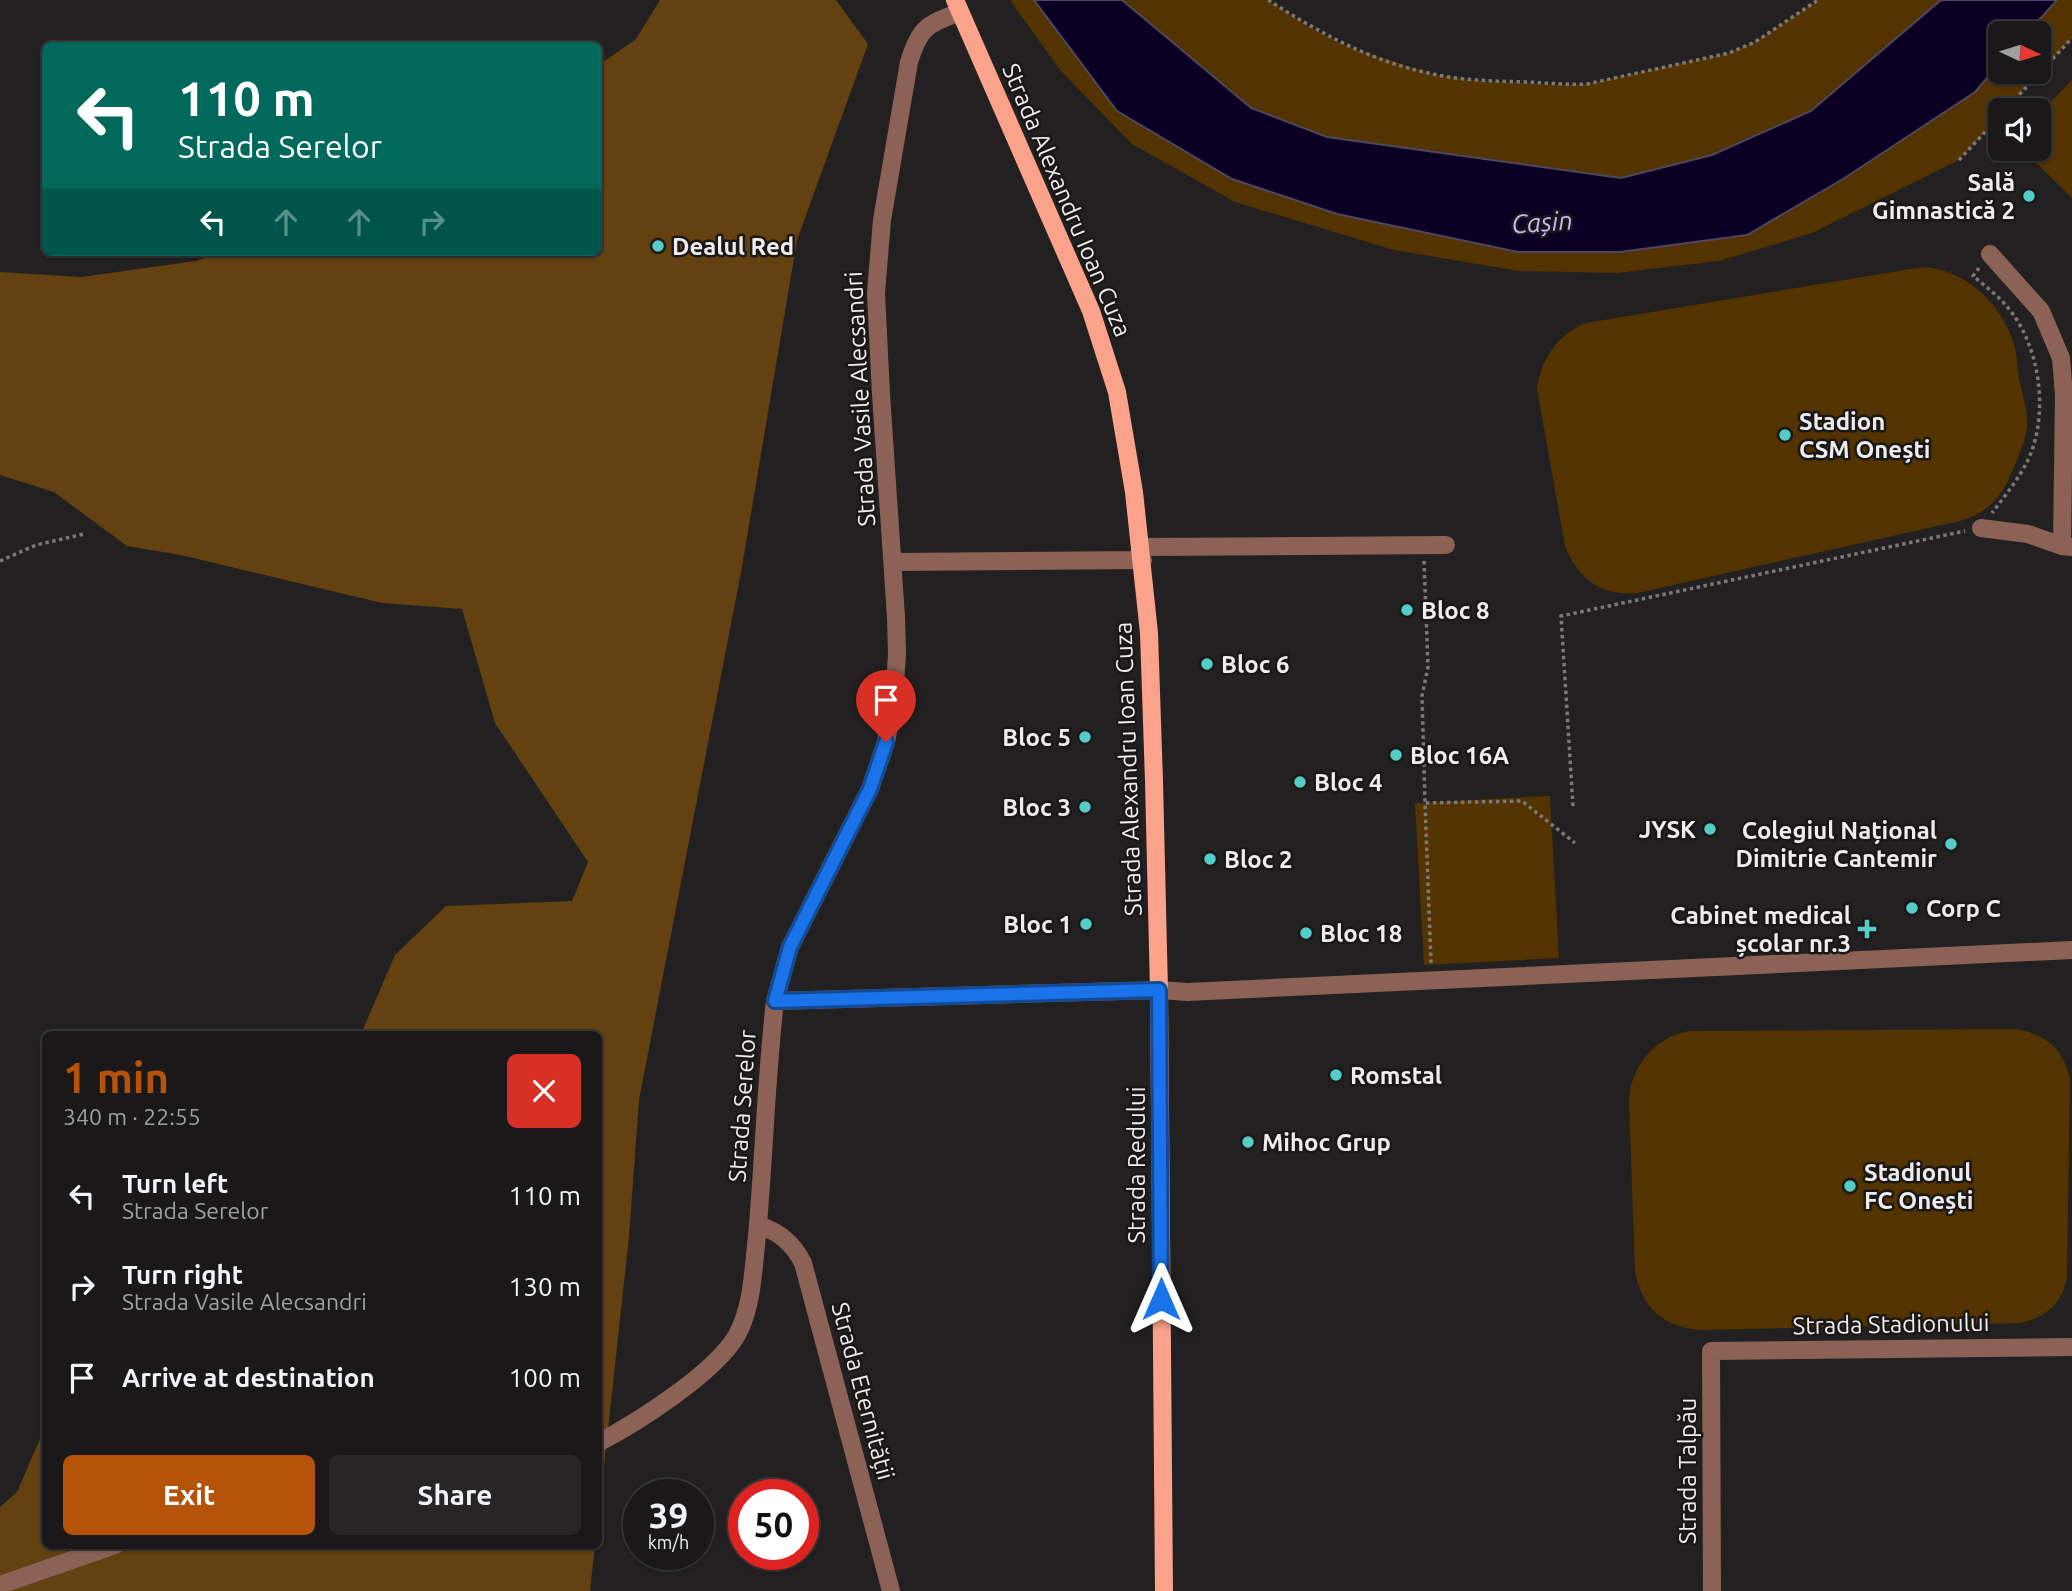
<!DOCTYPE html>
<meta charset="utf-8">
<style>
:root{--surface:#1a1819;--page:#272526;--text:#f1f3f6;--muted:#9fa0a2;--line:#383738;--accent:#b45309}
body{margin:0;font-family:Ubuntu,sans-serif;background:var(--page);color:var(--text);height:100vh;display:flex;flex-direction:column;font-size:26px;white-space:nowrap}
*{box-sizing:border-box;margin:0}
p{font-size:23px;color:var(--muted)}
.icon{flex:none;width:38px;height:38px;fill:none;stroke:currentColor;stroke-width:2;stroke-linecap:round;stroke-linejoin:round}
.map{position:relative;flex:1;overflow:hidden}
.drawer{position:absolute;left:42px;top:1031px;width:560px;height:518px;display:flex;flex-direction:column;background:var(--surface);border-radius:10px;box-shadow:0 2px 5px #0004,0 0 0 2px var(--line)}
.drawer>*{flex:none}
.hud{position:absolute;left:42px;top:42px;width:560px;height:214px;border-radius:10px;box-shadow:0 2px 5px #0004,0 0 0 2px var(--line);background:#00695c;color:#fff;overflow:hidden}
.needle{width:46px;rotate:94deg}
.controls{position:absolute;left:1988px;top:21px;display:grid;gap:14px}
.controls a{display:grid;place-items:center;width:63px;height:63px;border-radius:10px;background:var(--surface);box-shadow:0 2px 5px #0004,0 0 0 2px var(--line);font-size:35px}
.speed{position:absolute;left:623px;top:1479px;display:flex;gap:14px;font-size:35px;font-weight:700;text-align:center}
.speed>*{display:grid;place-content:center;width:91px;height:91px;border-radius:50%;background:var(--surface);box-shadow:0 2px 5px #0004,0 0 0 2px var(--line);line-height:1}
.speed small{font-size:18px;font-weight:400}
.speed .limit{border:10px solid #d22;background:#fff;color:#111}
.pin{position:absolute;display:grid;place-items:center;width:60px;height:60px;color:#fff;margin:-72px -30px;border-radius:50% 50% 50% 0;rotate:-45deg;box-shadow:0 0 7px #0007}
.pin .icon{rotate:45deg}
.me{position:absolute;width:77px;margin:-38px;rotate:0deg;stroke-linejoin:round;filter:drop-shadow(0 0 5px #0008)}
.turn{display:flex;align-items:center;gap:24px;height:147px;padding:0 21px;font-size:32px}
.turn .icon{width:91px;height:91px;stroke-width:2.5}
.turn b{display:block;font-size:49px;line-height:60px}
.lanes{display:flex;align-items:center;height:66px;padding:0 21px;background:#0003;justify-content:center;gap:35px;direction:ltr}
.lanes .off{opacity:.35}
.round{display:grid;place-items:center;flex:none;width:74px;height:74px;border-radius:10px;background:var(--page)}
.overview{display:flex;align-items:center;justify-content:space-between;height:119px;padding:0 21px}
h1{font-size:42px;font-weight:700;line-height:52px;color:var(--accent)}
.cta{display:flex;gap:14px;margin-top:auto;padding:14px 21px}
.cta a{flex:1;height:80px;border-radius:10px;background:var(--accent);color:#fff;font-size:28px;font-weight:700;line-height:80px;text-align:center}
.cta a+a{background:var(--page);color:var(--text)}
ul{padding:0;list-style:none}
li{display:flex;align-items:center;gap:21px;height:91px;padding:0 21px}
li div{flex:1}
li b{display:block;font-size:26px}
li em{font-style:normal}
.map>svg:first-child{display:block}
</style>
<div class="map">
<svg width="2072" height="1591" viewBox="0 0 2072 1591">
<rect width="100%" height="100%" fill="#232021"/>
<path fill="#533300" d="M1010,0H1034L1117,111L1747,235L1843,179L1975,92L2000,63V72H2039V33H2027L2057,0H2072V38L2005,110H2000V116L1959,160L1812,233L1719,261L1616,273L1519,271L1394,250L1235,202L1132,144L1060,70Z
M1122,0H1268L1314,29L1349,47L1432,74L1471,80L1563,85L1587,84L1729,53L1755,42L1818,0H1941L1811,111L1712,155L1622,178L1327,137L1251,108Z
M2072,80V198L2022,149H2039V114Z
M1923,267C1964,269 2000,302 2013,341C2017,353 2017,366 2019,378C2022,393 2028,411 2027,426C2026,438 2021,451 2016,462C2005,492 1992,512 1960,521L1637,593C1601,596 1579,580 1565,546L1537,389C1541,359 1558,334 1586,323Z
M1550,796L1559,958L1424,965L1415,803Z
M2016,1029C2047,1035 2062,1048 2070,1078L2067,1277C2063,1303 2046,1317 2021,1323L1699,1330C1662,1326 1643,1308 1635,1272L1629,1099C1632,1065 1655,1037 1689,1031Z"/>
<path fill="#634110" d="M660,0H836L868,44L797,240L742,567L639,1100L629,1237L599,1512L598,1034H361L395,955L446,906L572,901L588,862L495,723L462,609L382,603L181,555L127,546L54,492L0,475V272L81,277L196,261L222,252H598L599,65L636,39Z
M45,1435L46,1545H595L590,1591H0V1507L17,1492L40,1439Z"/>
<path fill="#0b0023" stroke="#4f475f" stroke-width="2" d="M1034,0H1122L1251,108L1327,137L1621,178L1712,155L1811,111L1941,0H2057L2027,33H2000V63L1975,92L1843,179L1747,235L1620,252H1518L1337,214L1232,179L1117,111Z"/>
<g fill="none" stroke-linecap="round" stroke-linejoin="round">
<path stroke="#7b7879" stroke-width="3.5" stroke-dasharray="3.5 3.5" stroke-linecap="butt" d="M1268,0C1320,33 1372,62 1433,74C1464,81 1496,81 1528,82C1548,83 1567,85 1587,84L1729,53L1755,42L1818,0
M2005,110L2072,38
M1959,160L2000,116
M1979,268L1973,276C1985,286 1999,296 2009,309C2041,348 2050,418 2026,464C2017,481 2004,497 1992,513
M0,561L36,545L84,534
M1424,561L1428,667L1422,696L1425,803
M1573,806L1561,616L1965,531
M1431,963L1425,803L1522,801L1575,843"/>
<path stroke="#8c6256" stroke-width="18" d="M1990,254L2041,311L2061,358L2064,395L2062,546
M1981,528L2028,534L2062,546L2072,547
M1141,547L1446,545
M894,562L1143,560
M775,1001L790,947L870,789L886,742L894,700L897,654L896,617L881,394L876,293L882,220L909,62C920,26 927,25 960,12
M758,1225C779,1232 793,1243 803,1263L891,1591
M598,1443C638,1422 715,1373 737,1335C753,1305 753,1269 757,1236C764,1158 766,1079 775,1001L1159,990L1188,992L2072,950
M0,1585L115,1545
M1712,1591L1711,1351L2072,1347"/>
<path stroke="#faa38a" stroke-width="18" d="M955,0L1091,311L1117,392L1134,492L1149,633L1154,781L1159,990L1164,1591"/>
</g>
<g fill="none" stroke-linecap="round" stroke-linejoin="round">
<g stroke="#114b97" stroke-width="18">
<path id="route" d="M886,742L870,789L790,947L775,1001L1159,990L1161,1299"/>
</g>
<use href="#route" stroke="#1a73e8" stroke-width="12"/>
</g>
<g fill="#54cdc8" stroke="#1a1717" stroke-width="2.5">
<circle cx="2029" cy="196" r="7"/>
<circle cx="658" cy="246" r="7"/>
<circle cx="1785" cy="435" r="7"/>
<circle cx="1407" cy="610" r="7"/>
<circle cx="1207" cy="664" r="7"/>
<circle cx="1085" cy="737" r="7"/>
<circle cx="1396" cy="755" r="7"/>
<circle cx="1300" cy="782" r="7"/>
<circle cx="1085" cy="807" r="7"/>
<circle cx="1710" cy="829" r="7"/>
<circle cx="1951" cy="844" r="7"/>
<circle cx="1210" cy="859" r="7"/>
<circle cx="1912" cy="908" r="7"/>
<circle cx="1086" cy="924" r="7"/>
<path d="M1863.5 918.5h7v7h7v7h-7v7h-7v-7h-7v-7h7z"/>
<circle cx="1306" cy="933" r="7"/>
<circle cx="1336" cy="1075" r="7"/>
<circle cx="1248" cy="1142" r="7"/>
<circle cx="1850" cy="1186" r="7"/>
</g>
<g text-anchor="middle" dominant-baseline="central" stroke-width="5" stroke-linejoin="round" paint-order="stroke">
<g font-size="24" font-weight="bold" fill="#eeecec" stroke="#1a1717" text-anchor="start">
<text x="2015" y="182" text-anchor="end">Sală<tspan x="2015" dy="28">Gimnastică 2</tspan></text>
<text x="672" y="246">Dealul Red</text>
<text x="1799" y="421">Stadion<tspan x="1799" dy="28">CSM Onești</tspan></text>
<text x="1421" y="610">Bloc 8</text>
<text x="1221" y="664">Bloc 6</text>
<text x="1071" y="737" text-anchor="end">Bloc 5</text>
<text x="1410" y="755">Bloc 16A</text>
<text x="1314" y="782">Bloc 4</text>
<text x="1071" y="807" text-anchor="end">Bloc 3</text>
<text x="1696" y="829" text-anchor="end">JYSK</text>
<text x="1937" y="830" text-anchor="end">Colegiul Național<tspan x="1937" dy="28">Dimitrie Cantemir</tspan></text>
<text x="1224" y="859">Bloc 2</text>
<text x="1926" y="908">Corp C</text>
<text x="1851" y="915" text-anchor="end">Cabinet medical<tspan x="1851" dy="28">școlar nr.3</tspan></text>
<text x="1072" y="924" text-anchor="end">Bloc 1</text>
<text x="1320" y="933">Bloc 18</text>
<text x="1350" y="1075">Romstal</text>
<text x="1262" y="1142">Mihoc Grup</text>
<text x="1864" y="1172">Stadionul<tspan x="1864" dy="28">FC Onești</tspan></text>
</g>
<g font-size="24" fill="#eeecec" stroke="#1a1717">
<text transform="translate(1067 200) rotate(67)">Strada Alexandru Ioan Cuza</text>
<text transform="translate(860 399) rotate(-93)">Strada Vasile Alecsandri</text>
<text transform="translate(1128 769) rotate(-92)">Strada Alexandru Ioan Cuza</text>
<text transform="translate(742 1106) rotate(-86)">Strada Serelor</text>
<text transform="translate(1136 1165) rotate(-90)">Strada Redului</text>
<text transform="translate(1891 1324) rotate(-1)">Strada Stadionului</text>
<text transform="translate(863 1391) rotate(75)">Strada Eternității</text>
<text transform="translate(1687 1471) rotate(-90)">Strada Talpău</text>
</g>
<g font-size="26" font-style="italic" fill="#c8b9fe" stroke="#1a1717">
<text transform="translate(1542 222) rotate(-4)">Cașin</text>
</g>
</g>
</svg>
<div class="controls">
<a><svg class="needle" viewBox="-14 -14 28 28"><path d="M0-13l5 13h-10z" fill="#e53935"/><path d="M0 13l5-13h-10z" fill="#9fa0a2"/></svg></a>
<a><svg class="icon" aria-label="sound" viewBox="0 0 24 24"><path d="M4 9h4l5-4v14l-5-4H4zM17 9q2 3 0 6"/></svg></a>
</div>
<div class="speed"><div>39<small>km/h</small></div><div class="limit">50</div></div>
<div class="pin" style="left:886px;top:742px;background:#d93025"><svg class="icon" aria-label="arrive" viewBox="0 0 24 24"><path d="M6 21V4h12l-3 4 3 4H6"/></svg></div>
<svg class="me" style="left:1161px;top:1299px" viewBox="-20 -20 40 40"><path d="M0-17L14 15 0 8-14 15z" fill="#1a73e8" stroke="#fff" stroke-width="4"/></svg>
<div class="hud">
<div class="turn"><svg class="icon" aria-label="left" viewBox="0 0 24 24"><path d="M17 20v-9H6M10 6l-5 5 5 5"/></svg><div><b>110 m</b>Strada Serelor</div></div>
<div class="lanes"><svg class="icon" aria-label="left" viewBox="0 0 24 24"><path d="M17 20v-9H6M10 6l-5 5 5 5"/></svg><svg class="icon off" aria-label="ahead" viewBox="0 0 24 24"><path d="M12 20V5M6 11l6-6 6 6"/></svg><svg class="icon off" aria-label="ahead" viewBox="0 0 24 24"><path d="M12 20V5M6 11l6-6 6 6"/></svg><svg class="icon off" aria-label="right" viewBox="0 0 24 24"><path d="M7 20v-9h11M14 6l5 5-5 5"/></svg></div>
</div>
<section class="drawer">
<div class="overview"><div><h1>1 min</h1><p>340 m · 22:55</p></div><a class="round" style="background:#d93025;color:#fff"><svg class="icon" aria-label="close" viewBox="0 0 24 24"><path d="M6 6l12 12M18 6L6 18"/></svg></a></div>
<ul>
<li><svg class="icon" aria-label="left" viewBox="0 0 24 24"><path d="M17 20v-9H6M10 6l-5 5 5 5"/></svg><div><b>Turn left</b><p>Strada Serelor</p></div><em>110 m</em></li>
<li><svg class="icon" aria-label="right" viewBox="0 0 24 24"><path d="M7 20v-9h11M14 6l5 5-5 5"/></svg><div><b>Turn right</b><p>Strada Vasile Alecsandri</p></div><em>130 m</em></li>
<li><svg class="icon" aria-label="arrive" viewBox="0 0 24 24"><path d="M6 21V4h12l-3 4 3 4H6"/></svg><div><b>Arrive at destination</b></div><em>100 m</em></li>
</ul>
<div class="cta"><a>Exit</a><a>Share</a></div>
</section>
</div>
